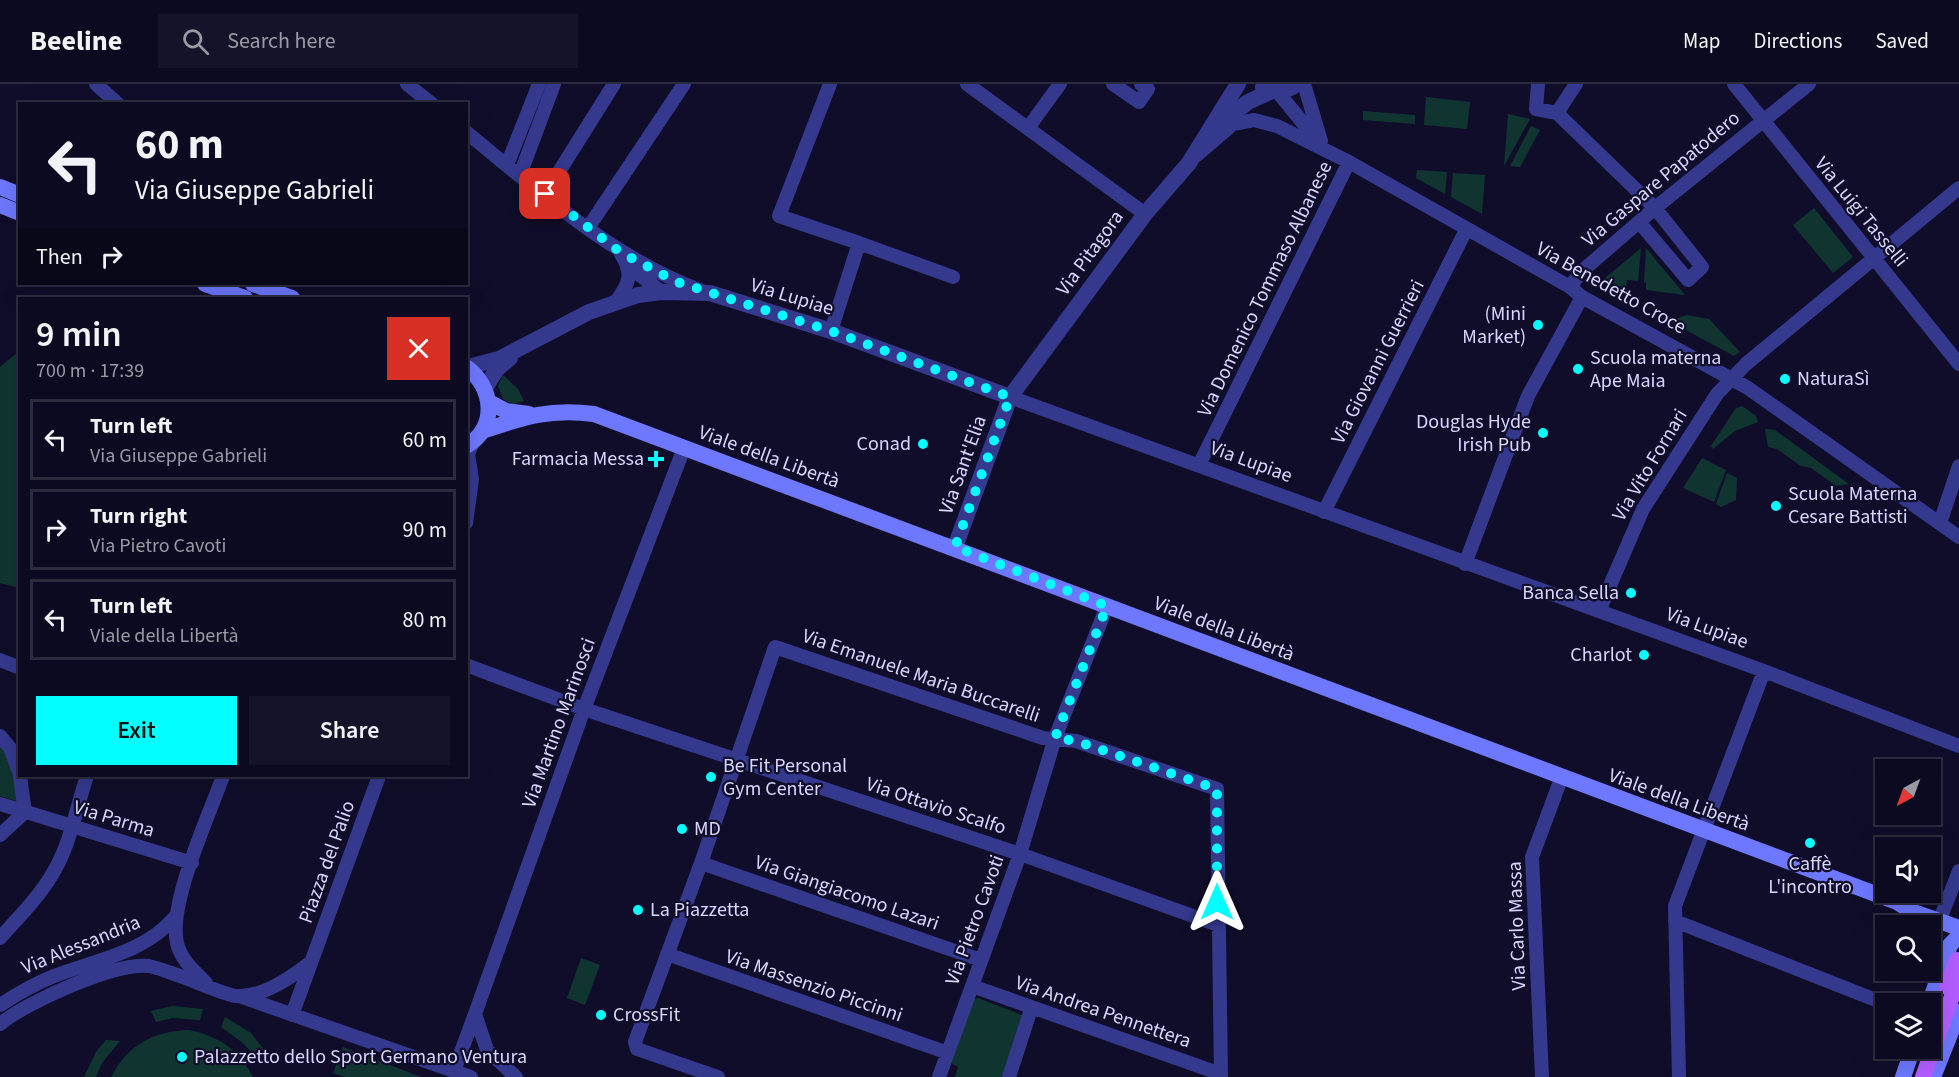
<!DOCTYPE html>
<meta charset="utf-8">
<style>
:root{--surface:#0c0a20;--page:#151329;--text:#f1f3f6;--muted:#9a9aa5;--line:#2c2b3e;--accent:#02feff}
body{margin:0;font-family:"Source Sans 3",sans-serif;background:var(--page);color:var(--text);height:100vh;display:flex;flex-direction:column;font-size:22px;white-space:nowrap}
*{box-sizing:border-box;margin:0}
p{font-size:20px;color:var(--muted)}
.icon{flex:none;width:33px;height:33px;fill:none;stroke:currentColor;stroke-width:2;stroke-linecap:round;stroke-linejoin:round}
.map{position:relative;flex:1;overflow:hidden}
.panel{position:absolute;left:18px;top:213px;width:450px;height:480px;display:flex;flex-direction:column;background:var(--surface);border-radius:0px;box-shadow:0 6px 24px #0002,0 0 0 2px var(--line)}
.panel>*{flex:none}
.guide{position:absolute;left:18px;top:18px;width:450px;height:183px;border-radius:0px;box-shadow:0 6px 24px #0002,0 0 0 2px var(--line);background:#0c0a20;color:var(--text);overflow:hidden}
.needle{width:39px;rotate:221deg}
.controls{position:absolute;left:1875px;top:675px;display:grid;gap:12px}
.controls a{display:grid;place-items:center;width:66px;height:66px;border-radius:0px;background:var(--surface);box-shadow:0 6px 24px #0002,0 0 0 2px var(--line);font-size:30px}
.pin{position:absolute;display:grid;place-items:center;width:51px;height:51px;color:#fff;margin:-26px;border-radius:12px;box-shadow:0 3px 9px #0006}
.me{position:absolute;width:66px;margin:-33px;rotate:0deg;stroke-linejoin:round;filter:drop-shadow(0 0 4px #0008)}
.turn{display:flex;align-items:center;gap:21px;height:126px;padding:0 18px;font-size:27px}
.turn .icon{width:78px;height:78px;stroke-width:2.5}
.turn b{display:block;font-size:42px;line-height:51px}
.then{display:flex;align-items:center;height:57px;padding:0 18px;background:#0003;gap:12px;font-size:22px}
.round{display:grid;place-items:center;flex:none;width:63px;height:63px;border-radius:0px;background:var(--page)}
.headline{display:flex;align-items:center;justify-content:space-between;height:102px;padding:0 18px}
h1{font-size:36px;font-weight:600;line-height:45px}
.cta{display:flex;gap:12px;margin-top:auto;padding:12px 18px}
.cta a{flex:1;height:69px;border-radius:0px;background:var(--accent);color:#111;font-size:24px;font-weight:600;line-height:69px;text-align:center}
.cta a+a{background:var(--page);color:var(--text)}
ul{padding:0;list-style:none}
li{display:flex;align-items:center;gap:18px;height:81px;margin:0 12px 9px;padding:0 6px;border:3px solid var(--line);border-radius:0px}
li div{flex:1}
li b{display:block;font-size:22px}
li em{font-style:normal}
header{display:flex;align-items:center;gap:36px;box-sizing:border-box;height:84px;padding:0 30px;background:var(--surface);border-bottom:2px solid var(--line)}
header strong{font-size:28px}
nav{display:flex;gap:33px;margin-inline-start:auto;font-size:21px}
.search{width:420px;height:54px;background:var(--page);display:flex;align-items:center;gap:15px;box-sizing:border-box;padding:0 21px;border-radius:0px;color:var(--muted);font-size:22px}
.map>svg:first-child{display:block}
</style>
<header>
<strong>Beeline</strong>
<div class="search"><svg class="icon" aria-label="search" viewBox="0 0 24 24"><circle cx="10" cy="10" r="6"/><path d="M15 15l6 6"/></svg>Search here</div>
<nav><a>Map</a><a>Directions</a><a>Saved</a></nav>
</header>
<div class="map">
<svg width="1959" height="993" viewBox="0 0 1959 993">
<rect width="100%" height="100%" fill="#100d2a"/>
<path fill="#103530" d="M1426,13L1470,18L1467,45L1424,41Z
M1363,27L1415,31V40L1363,36Z
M1508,30L1530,35L1504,82Z
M1531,42L1540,46L1520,83L1510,82Z
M1417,86L1447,88L1445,110L1416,94Z
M1453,89L1485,91L1482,130L1451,113Z
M1814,124L1853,173L1833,189L1793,141Z
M1641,164L1638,197L1627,196L1626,203L1598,200Z
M1646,164L1685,211L1646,206V199L1644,198Z
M1687,231L1709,235L1740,268L1734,272L1669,237Z
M19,267V504L0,499V283Z
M503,291L518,305L524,317L513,320L503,315L498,302Z
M1742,322L1756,332L1758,338L1735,347L1713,365L1711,362L1736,324Z
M1765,345L1775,346L1849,400L1836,402L1811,384L1801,382L1777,365L1768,363Z
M1702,374L1726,386L1714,418L1683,404Z
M1727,389L1737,394L1736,416L1721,423L1716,420Z
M0,660C13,678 16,697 19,718L0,712Z
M581,874L600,881L585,921L567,914Z
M978,914L1022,931L1002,993H955L958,983L951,979L973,915Z
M172,922L203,925L200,936L172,934L156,938L151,927Z
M225,933L251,949L265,967L255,972L243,959L221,943Z
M189,946C218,952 239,965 253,993H111C128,961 153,947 189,946Z
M106,956L120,957L102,979L96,993H84L96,968Z
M343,963L421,993H345L333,989Z"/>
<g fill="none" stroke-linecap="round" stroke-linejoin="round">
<path stroke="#34398e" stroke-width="14" d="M96,0L118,20
M407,0L432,20
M830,0L779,132L859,159L831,247
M967,0L1145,130
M1113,0L1139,18L1148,5L1141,0
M1304,0L1321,57
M1538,0L1536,25L1557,29
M1576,0L1557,29L1655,124L1702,183L1688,196L1639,138
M1734,0L1959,280
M1277,7L1320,60
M1028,44L1060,0
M466,48C540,108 612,174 702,207
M1197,71L1233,40L1254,36L1277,42L1349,78L1570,203L1582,213L1748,304L1959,453
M507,81L539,0
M520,91L554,0
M545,110L614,0
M588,144L684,0
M859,159L953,193
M629,183L662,208
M1570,203L1581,188L1655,124L1809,0
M615,219C629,200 634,191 621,170
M1010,313L1764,587L1959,662
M1199,381L1349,78
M1324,428L1466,146
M466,439L472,395L468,370L473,358
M1940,439L1959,382
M1465,480L1528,312L1582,213
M1599,527L1643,425L1717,310L1746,280L1959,104
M0,576L20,584
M466,581L584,625L1020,770L1218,841
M0,652L10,664L20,690
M0,720L192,779
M0,751L25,728L20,692
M701,779L981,876
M1942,830L1959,787
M1675,837L1886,920
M0,854C19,833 39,813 53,789C71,759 76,724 87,692
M667,870L948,969
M206,899C194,887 181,876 177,859C168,819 209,732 223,692
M972,902L1221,990
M239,912L454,987
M0,921C17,910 34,900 54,892C96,876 144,869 174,834
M292,931L379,692
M0,940C27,918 115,878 149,882C159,884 170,889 180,892C194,897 223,910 236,912C262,914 292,893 311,878
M471,993L454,987L475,930
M516,993L487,966L475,930L584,625L684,364
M718,993L637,965L635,958L701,779L775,563L1043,654L1076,657L1217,705L1221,993
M939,993L1020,770L1055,654L1107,522
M1009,993L1031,925
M1542,993L1532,773L1561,695
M1679,993L1675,822L1764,587"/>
<path stroke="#34398e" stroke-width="16" d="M1263,3C1276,8 1286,8 1297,0
M1216,43L1248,18L1272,7
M468,283L499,275L589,228L638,211L662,208L710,209L831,247L1010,313
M485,304L497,285L510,274
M955,463L1010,313L1145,130L1189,79L1238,0"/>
<path stroke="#6d78ff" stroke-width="16" d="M0,103L20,111
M0,121L20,129
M205,200L245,214
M253,200L292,214
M466,283C494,303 498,344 466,362
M489,318L506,327L529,330
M482,347C524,333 550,324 594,330C1030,490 1462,659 1897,818L1911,827L1959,844
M1929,920L1950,861L1959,852
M1903,993L1913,964
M1933,993L1959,928"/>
<path stroke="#b35dff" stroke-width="16" d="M1947,903L1957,876
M1923,993L1959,893"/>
</g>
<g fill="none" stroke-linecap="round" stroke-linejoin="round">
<path stroke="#02feff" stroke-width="10" stroke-dasharray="0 18" d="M545,110L620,168L677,198L831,247L1010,313L955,463L1107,522L1055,654L1076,657L1217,705V818"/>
</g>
<g fill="#02feff" stroke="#100d2a" stroke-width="2">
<circle cx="1538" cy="241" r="6"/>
<circle cx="1578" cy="285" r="6"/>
<circle cx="1785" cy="295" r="6"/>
<circle cx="1543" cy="349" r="6"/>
<circle cx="923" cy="360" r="6"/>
<path d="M653 366h6v6h6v6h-6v6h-6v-6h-6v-6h6z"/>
<circle cx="1776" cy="422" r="6"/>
<circle cx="1631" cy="509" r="6"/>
<circle cx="1644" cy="571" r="6"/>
<circle cx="711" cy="693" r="6"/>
<circle cx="682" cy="745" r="6"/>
<circle cx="1810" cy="759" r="6"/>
<circle cx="638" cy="826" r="6"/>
<circle cx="601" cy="931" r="6"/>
<circle cx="182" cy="973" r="6"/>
</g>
<g text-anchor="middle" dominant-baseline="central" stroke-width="4.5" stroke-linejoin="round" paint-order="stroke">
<g font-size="20" fill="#d7d6ff" stroke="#100d2a">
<text transform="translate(1661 95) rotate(-40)">Via Gaspare Papatodero</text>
<text transform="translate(1861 128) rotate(51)">Via Luigi Tasselli</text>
<text transform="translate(1090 169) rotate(-54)">Via Pitagora</text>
<text transform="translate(1611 204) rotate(29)">Via Benedetto Croce</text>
<text transform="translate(1265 205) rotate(-64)">Via Domenico Tommaso Albanese</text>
<text transform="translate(792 213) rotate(17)">Via Lupiae</text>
<text transform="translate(1378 278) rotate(-63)">Via Giovanni Guerrieri</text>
<text transform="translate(769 373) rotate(20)">Viale della Libertà</text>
<text transform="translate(1251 378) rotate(20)">Via Lupiae</text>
<text transform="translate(963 381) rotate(-70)">Via Sant'Elia</text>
<text transform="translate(1650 381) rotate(-59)">Via Vito Fornari</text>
<text transform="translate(1707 544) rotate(20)">Via Lupiae</text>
<text transform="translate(1224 545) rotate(21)">Viale della Libertà</text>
<text transform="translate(921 592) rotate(19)">Via Emanuele Maria Buccarelli</text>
<text transform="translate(559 639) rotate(-70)">Via Martino Marinosci</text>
<text transform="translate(1679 716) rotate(20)">Viale della Libertà</text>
<text transform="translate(936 722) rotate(18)">Via Ottavio Scalfo</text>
<text transform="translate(114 735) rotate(17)">Via Parma</text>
<text transform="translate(327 778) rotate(-70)">Piazza del Palio</text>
<text transform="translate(847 809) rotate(19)">Via Giangiacomo Lazari</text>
<text transform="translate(975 836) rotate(-70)">Via Pietro Cavoti</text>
<text transform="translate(1517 842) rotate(-92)">Via Carlo Massa</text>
<text transform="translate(81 861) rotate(-22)">Via Alessandria</text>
<text transform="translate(814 902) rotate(19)">Via Massenzio Piccinni</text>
<text transform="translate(1103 928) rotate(19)">Via Andrea Pennettera</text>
</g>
<g font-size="20" fill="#d7d6ff" stroke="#100d2a" text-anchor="start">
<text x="1526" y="230" text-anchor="end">(Mini<tspan x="1526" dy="23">Market)</tspan></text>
<text x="1590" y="274">Scuola materna<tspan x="1590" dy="23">Ape Maia</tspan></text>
<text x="1797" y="295">NaturaSì</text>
<text x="1531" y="338" text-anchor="end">Douglas Hyde<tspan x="1531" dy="23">Irish Pub</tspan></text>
<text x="911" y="360" text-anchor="end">Conad</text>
<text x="644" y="375" text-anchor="end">Farmacia Messa</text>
<text x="1788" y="410">Scuola Materna<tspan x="1788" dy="23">Cesare Battisti</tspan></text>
<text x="1619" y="509" text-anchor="end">Banca Sella</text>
<text x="1632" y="571" text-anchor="end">Charlot</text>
<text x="723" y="682">Be Fit Personal<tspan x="723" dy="23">Gym Center</tspan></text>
<text x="694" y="745">MD</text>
<text x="1810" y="780" text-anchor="middle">Caffè<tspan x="1810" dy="23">L'incontro</tspan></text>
<text x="650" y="826">La Piazzetta</text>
<text x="613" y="931">CrossFit</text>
<text x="194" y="973">Palazzetto dello Sport Germano Ventura</text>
</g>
</g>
</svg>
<div class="controls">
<a><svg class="needle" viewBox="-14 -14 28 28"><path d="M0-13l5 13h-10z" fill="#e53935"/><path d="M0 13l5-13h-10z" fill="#9a9aa5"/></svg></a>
<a><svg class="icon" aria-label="sound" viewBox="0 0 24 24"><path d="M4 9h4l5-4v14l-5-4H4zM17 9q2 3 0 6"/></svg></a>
<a><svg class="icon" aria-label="search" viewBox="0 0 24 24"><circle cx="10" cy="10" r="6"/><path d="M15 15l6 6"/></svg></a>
<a><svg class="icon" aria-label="layers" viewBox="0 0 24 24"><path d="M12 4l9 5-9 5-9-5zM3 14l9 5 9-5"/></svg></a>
</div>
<div class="pin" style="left:545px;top:110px;background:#d93025"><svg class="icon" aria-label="arrive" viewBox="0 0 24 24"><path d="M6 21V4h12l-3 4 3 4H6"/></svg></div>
<svg class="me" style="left:1217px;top:818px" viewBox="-20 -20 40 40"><path d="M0-17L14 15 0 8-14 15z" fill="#02feff" stroke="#fff" stroke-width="4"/></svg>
<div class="guide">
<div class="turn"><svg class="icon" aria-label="left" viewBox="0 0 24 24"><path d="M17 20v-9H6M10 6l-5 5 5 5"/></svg><div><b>60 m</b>Via Giuseppe Gabrieli</div></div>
<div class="then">Then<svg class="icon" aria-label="right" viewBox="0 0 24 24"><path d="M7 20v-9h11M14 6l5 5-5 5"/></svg></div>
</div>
<section class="panel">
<div class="headline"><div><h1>9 min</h1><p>700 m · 17:39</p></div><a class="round" style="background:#d93025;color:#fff"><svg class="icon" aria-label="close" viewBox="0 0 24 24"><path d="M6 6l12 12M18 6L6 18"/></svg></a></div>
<ul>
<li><svg class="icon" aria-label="left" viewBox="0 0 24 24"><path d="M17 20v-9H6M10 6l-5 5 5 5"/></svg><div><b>Turn left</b><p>Via Giuseppe Gabrieli</p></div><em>60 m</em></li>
<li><svg class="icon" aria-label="right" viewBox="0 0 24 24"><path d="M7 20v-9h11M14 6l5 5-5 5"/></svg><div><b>Turn right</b><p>Via Pietro Cavoti</p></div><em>90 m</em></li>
<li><svg class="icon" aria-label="left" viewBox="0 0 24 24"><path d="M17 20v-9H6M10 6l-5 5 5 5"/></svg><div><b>Turn left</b><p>Viale della Libertà</p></div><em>80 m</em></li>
</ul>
<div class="cta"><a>Exit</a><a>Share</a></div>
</section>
</div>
